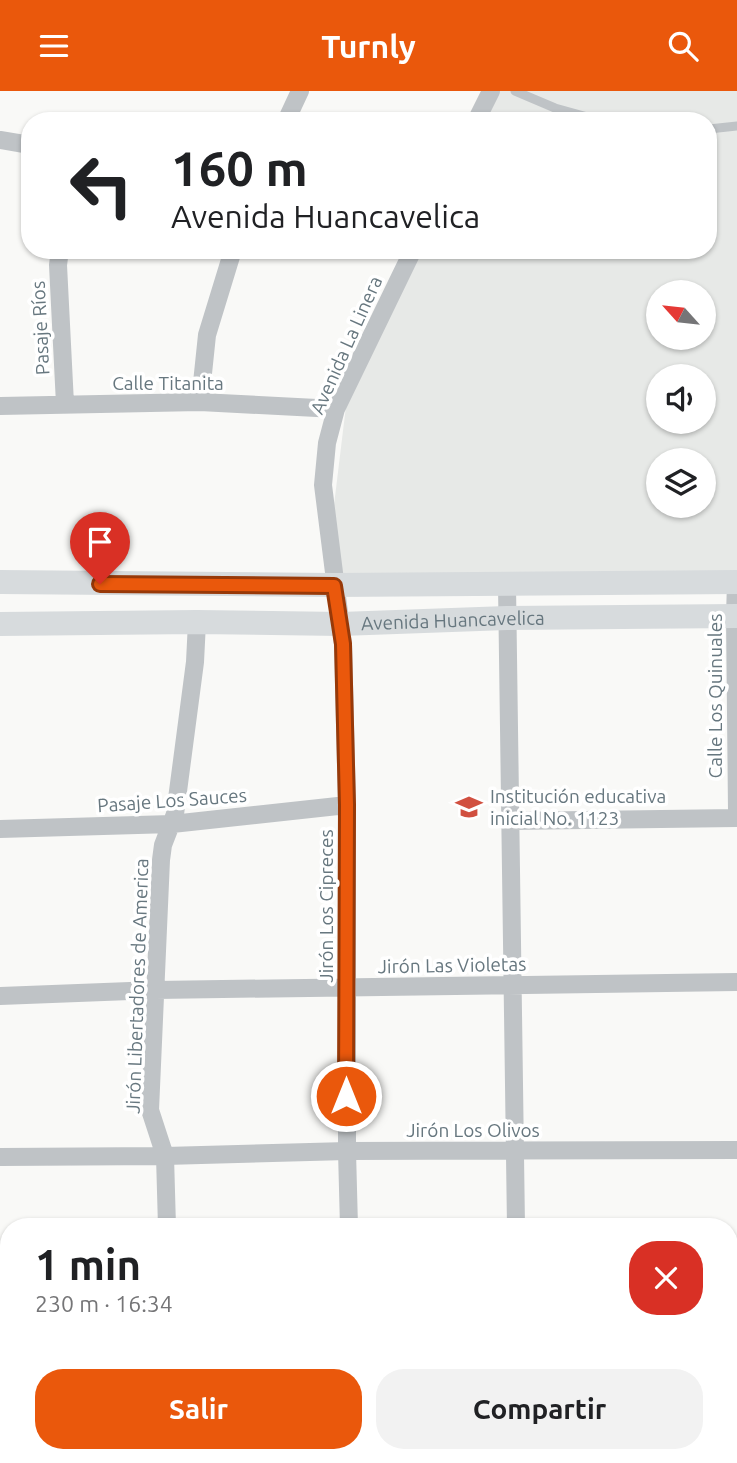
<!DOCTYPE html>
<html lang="es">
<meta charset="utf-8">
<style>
:root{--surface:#fff;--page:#f2f2f2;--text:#202124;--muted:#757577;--accent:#ea580c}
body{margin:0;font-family:Ubuntu,sans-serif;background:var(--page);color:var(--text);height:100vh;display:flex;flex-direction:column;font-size:26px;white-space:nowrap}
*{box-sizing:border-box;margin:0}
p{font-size:23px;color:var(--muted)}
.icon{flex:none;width:38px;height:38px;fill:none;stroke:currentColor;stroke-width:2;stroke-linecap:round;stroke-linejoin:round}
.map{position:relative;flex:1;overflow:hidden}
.side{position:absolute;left:0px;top:1127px;width:738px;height:245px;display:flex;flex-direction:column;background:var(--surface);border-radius:28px 28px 0 0;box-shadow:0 2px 5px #0004}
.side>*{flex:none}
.hud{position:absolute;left:21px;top:21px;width:696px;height:147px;border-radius:28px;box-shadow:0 2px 5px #0004;background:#fff;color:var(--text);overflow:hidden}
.needle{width:46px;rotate:297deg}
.buttons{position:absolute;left:646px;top:189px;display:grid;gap:14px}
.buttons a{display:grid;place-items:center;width:70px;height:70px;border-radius:50%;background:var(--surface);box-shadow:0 2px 5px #0004;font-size:35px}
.pin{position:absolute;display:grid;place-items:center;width:60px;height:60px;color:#fff;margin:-72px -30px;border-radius:50% 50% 50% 0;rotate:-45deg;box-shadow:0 0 7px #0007}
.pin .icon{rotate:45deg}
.me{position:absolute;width:77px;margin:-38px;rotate:0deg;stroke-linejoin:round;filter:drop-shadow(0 0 5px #0008)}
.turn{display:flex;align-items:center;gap:24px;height:147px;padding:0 35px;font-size:32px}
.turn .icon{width:91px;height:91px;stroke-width:2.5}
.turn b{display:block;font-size:49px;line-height:60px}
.round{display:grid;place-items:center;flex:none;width:74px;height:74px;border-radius:28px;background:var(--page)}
.summary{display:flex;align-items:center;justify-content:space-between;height:119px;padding:0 35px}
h1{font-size:42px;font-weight:600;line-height:52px}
.cta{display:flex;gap:14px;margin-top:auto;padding:14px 35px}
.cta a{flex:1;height:80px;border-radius:28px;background:var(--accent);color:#fff;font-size:28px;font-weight:600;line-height:80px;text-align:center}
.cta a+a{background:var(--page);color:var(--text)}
header{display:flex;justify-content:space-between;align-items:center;height:91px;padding:0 35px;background:var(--accent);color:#fff;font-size:32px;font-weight:600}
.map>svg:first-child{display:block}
</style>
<header><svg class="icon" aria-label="menu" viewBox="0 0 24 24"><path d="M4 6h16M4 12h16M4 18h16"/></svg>Turnly<svg class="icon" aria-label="search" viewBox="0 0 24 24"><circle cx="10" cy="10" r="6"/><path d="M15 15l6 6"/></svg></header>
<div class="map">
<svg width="737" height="1372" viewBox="0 0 737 1372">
<rect width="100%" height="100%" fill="#f9f9f7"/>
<path fill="#e7e9e7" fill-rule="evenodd" d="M500,0H737V485L338,487L334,414L346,315L422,159H709V30H486ZM658,201H704V247H658ZM658,285H704V331H658ZM658,369H704V415H658Z"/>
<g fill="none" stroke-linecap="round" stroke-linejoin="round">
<path stroke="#b9bdbf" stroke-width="3.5" stroke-dasharray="3.5 3.5" stroke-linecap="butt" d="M687,1372V1363"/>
<path stroke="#bfc3c6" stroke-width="9" d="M515,0L555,17L602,30
M709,38L737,35"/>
<path stroke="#bfc3c6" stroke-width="18" d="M286,30L300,0
M476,30L491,0
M0,49L30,54
M60,159L58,174L65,313
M200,311L207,244L233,159
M0,315L200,311L336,318
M736,491L735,525L737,719
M507,494L516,1136
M509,730L737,727
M0,738L172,733L347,714
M0,905L156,899L737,891
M0,1066L165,1065L347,1060L737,1059
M167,1136L165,1065L150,1019L161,769L163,754L175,723L195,571L197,531
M349,1136L347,1060V714L343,553L323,394L327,352L336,318L413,159
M730,1198L737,1197
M0,1217H9
M730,1358H737
M355,1363L356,1372
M520,1363V1372
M125,1372V1363
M543,1372L661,1363"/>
<g stroke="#d7dbdd" stroke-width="24">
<path d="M0,491L334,494L737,491"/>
<path id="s1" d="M0,533L197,531L341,533L507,527L737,525"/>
</g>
</g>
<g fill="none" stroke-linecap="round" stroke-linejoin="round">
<g stroke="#983908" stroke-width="18">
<path id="route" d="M100,493L334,495L343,553L347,714L346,1005"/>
</g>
<use href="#route" stroke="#ea580c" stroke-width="12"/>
</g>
<defs>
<g id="school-bare" transform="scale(2.1)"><path d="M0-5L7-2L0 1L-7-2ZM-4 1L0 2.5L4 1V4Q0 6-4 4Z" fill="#d15040" stroke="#fff" stroke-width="2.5" paint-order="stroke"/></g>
</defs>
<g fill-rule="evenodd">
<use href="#school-bare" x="469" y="716"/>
</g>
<g text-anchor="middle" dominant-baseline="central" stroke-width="7" stroke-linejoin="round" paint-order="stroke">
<g font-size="19" fill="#67777f" stroke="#fff">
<text transform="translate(40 237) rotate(-93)">Pasaje Ríos</text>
<text transform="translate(346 254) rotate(-66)">Avenida La Linera</text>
<text x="168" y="292">Calle Titanita</text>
<text stroke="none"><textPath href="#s1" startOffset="453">Avenida Huancavelica</textPath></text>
<text transform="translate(715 605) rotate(-90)">Calle Los Quinuales</text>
<text transform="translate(172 709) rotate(-4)">Pasaje Los Sauces</text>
<text transform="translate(326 815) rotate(-90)">Jirón Los Cipreces</text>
<text transform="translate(452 874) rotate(-1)">Jirón Las Violetas</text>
<text transform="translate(137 895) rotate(-88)">Jirón Libertadores de America</text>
<text x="473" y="1039">Jirón Los Olivos</text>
</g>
<g font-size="19" fill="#67777f" stroke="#fff" text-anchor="start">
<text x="490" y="705">Institución educativa<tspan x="490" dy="22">inicial No. 1123</tspan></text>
</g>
</g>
</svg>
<div class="buttons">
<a><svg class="needle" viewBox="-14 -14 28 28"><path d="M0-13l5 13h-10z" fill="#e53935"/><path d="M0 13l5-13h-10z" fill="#757577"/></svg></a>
<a><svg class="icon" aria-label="sound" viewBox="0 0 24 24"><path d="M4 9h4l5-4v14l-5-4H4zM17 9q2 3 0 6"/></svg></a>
<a><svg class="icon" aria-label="layers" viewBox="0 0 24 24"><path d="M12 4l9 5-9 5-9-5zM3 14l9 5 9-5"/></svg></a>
</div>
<div class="pin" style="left:100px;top:493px;background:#d93025"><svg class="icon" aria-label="arrive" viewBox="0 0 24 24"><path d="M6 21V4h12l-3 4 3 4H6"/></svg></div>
<svg class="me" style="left:346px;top:1005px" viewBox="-20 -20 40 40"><circle r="17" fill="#ea580c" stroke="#fff" stroke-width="3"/><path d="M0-11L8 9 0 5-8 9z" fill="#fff"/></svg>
<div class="hud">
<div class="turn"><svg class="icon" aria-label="left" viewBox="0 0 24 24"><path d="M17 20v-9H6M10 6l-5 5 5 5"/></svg><div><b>160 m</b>Avenida Huancavelica</div></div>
</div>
<section class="side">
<div class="summary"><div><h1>1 min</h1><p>230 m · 16:34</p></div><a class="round" style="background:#d93025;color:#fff"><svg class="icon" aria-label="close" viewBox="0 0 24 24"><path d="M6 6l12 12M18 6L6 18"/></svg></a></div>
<div class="cta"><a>Salir</a><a>Compartir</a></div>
</section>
</div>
